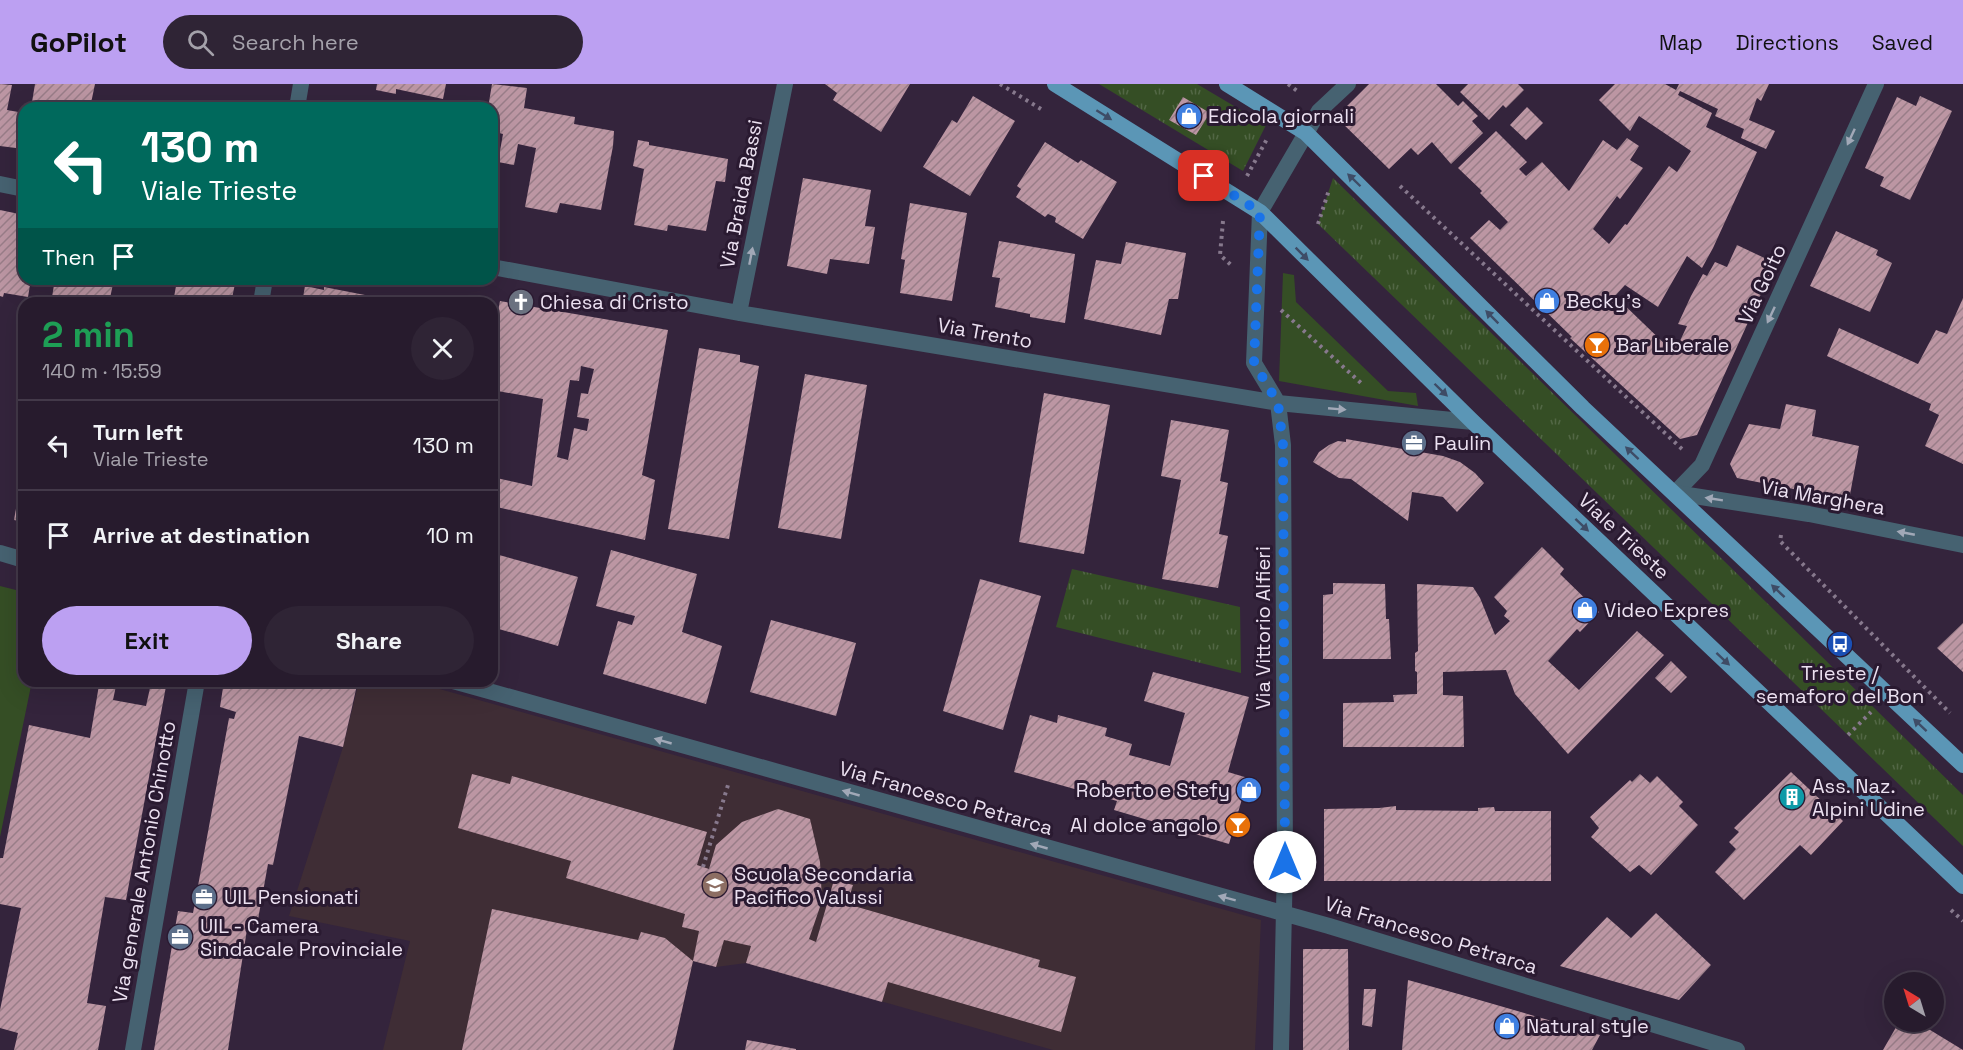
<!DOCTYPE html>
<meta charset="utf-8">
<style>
:root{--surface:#271b2d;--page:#2f2435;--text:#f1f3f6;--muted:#a4a1aa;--line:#433949;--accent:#bca0f2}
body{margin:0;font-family:"Space Grotesk",sans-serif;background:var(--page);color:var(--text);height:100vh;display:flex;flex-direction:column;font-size:22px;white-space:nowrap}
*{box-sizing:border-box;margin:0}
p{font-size:20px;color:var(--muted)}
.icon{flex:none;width:33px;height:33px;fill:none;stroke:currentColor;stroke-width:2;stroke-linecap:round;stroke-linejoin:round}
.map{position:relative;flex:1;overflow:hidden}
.details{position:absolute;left:18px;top:213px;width:480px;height:390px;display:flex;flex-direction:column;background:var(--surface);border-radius:18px;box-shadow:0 6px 24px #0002,0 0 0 2px var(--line)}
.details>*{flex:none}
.hud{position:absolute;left:18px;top:18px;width:480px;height:183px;border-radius:18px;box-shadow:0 6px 24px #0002,0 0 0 2px var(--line);background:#00695c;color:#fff;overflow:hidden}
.needle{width:39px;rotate:322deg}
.tools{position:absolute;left:1884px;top:888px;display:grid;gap:12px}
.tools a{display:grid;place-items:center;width:60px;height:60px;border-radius:50%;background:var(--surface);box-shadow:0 6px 24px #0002,0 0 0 2px var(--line);font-size:30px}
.pin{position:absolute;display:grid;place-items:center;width:51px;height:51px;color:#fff;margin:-26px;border-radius:12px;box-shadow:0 3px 9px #0006}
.me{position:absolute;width:66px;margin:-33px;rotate:0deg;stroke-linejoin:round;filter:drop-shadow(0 0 4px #0008)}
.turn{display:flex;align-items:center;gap:21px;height:126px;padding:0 24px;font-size:27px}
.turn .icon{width:78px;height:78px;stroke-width:2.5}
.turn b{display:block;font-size:42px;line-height:51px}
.then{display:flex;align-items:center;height:57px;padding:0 24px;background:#0003;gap:12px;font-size:22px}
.round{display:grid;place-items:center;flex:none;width:63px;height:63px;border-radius:32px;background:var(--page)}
.summary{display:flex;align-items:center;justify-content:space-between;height:102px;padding:0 24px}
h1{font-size:36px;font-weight:800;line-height:45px;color:#1e9e55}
.action{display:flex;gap:12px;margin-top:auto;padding:12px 24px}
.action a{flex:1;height:69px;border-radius:36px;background:var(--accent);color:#111;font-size:24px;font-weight:800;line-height:69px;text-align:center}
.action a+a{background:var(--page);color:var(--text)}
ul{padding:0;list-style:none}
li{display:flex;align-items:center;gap:18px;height:90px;padding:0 24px;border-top:2px solid var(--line)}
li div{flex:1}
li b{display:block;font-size:22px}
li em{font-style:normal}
header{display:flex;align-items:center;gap:36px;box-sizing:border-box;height:84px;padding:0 30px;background:var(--accent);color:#111}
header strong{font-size:28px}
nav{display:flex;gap:33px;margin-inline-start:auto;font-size:21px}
.search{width:420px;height:54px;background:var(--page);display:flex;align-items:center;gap:15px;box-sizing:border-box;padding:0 21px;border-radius:33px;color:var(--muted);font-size:22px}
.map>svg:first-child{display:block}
</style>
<header>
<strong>GoPilot</strong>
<div class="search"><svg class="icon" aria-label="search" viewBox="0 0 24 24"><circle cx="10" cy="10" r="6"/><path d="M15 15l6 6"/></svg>Search here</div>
<nav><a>Map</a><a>Directions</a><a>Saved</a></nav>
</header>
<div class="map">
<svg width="1963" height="966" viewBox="0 0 1963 966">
<defs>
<pattern id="grass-tufts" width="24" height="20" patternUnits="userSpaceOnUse" patternTransform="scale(1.5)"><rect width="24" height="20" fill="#354e25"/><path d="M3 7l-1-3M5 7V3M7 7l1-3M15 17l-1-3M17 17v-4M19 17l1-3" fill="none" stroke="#526745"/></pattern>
<pattern id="building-hatch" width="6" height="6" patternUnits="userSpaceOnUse" patternTransform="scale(1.5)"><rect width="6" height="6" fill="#bc96a3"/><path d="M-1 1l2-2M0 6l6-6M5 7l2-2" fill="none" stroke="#997d88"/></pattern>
</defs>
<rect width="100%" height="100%" fill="#34243c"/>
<path fill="#3f2d35" d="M359,597H411L1261,836L1255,966H1053L746,879L716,883L693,877L673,966H383L410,857L289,832L343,663Z"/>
<path fill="url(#grass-tufts)" d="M1099,0H1197L1266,41L1243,87Z
M1333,94L1963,711V762L1318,140Z
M1072,485L1240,523L1241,589L1056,543Z"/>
<path fill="#354e25" d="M1283,189L1294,191L1296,218L1388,307L1416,309L1418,322L1279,297Z
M0,502L24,508V597H32L0,753Z"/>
<path fill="url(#building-hatch)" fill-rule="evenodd" d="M0,0L12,1L7,26L24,29V65L0,62Z
M35,0H95L90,24H31Z
M377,0H446L443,15L396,5V10L376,6Z
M492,0L527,4L524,24L575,33L574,40L614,47L613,62L601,126L560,119L557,129L525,123L536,64L518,60L514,81L498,78L503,50L492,47V24H488Z
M825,0H910L881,48L833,16L837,9Z
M1369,0H1436L1458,22L1463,17L1478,32L1472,37L1483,49L1451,80L1432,58L1418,71L1411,64L1389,85L1336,33Z
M1468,0H1518L1524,6L1506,24L1503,21L1489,36L1460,8Z
M1615,0H1665L1676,6L1679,0H1769L1761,17L1757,14L1749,36L1775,47L1766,65L1741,54L1744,45L1715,32L1718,25L1680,7L1678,11L1712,29L1706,43L1757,68L1713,164L1702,184L1687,172L1658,223L1625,201L1615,212L1671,266L1679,259L1687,242L1678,240L1691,212L1703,190L1707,192L1715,178L1727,183L1737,161L1775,179L1697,351L1680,355L1570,254L1572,253L1470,154L1489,136L1500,146L1508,138L1480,109L1482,107L1458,84L1496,47L1527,78L1519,85L1526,92L1542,78L1569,107L1603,56L1617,66L1627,54L1639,62L1630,76L1643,84L1620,115L1617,112L1593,145L1609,160L1625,140L1627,141L1669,82L1677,88L1691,67L1639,32L1630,47L1599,16Z
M973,12L1015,37L970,112L923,83L952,36L957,39Z
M1920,12L1952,27L1910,116L1880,102L1884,93L1865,84L1897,13L1916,22Z
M1183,13L1210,29L1196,51L1169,36Z
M1527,23L1543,39L1526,56L1510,41Z
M638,56L649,58V61L728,75L725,98L716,97L706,147L668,141L667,147L634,141L644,85L633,82Z
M1045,58L1078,79L1081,76L1117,98L1083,155L1055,138L1056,134L1053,132L1048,130L1045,133L1016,113L1021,105L1017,102Z
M803,94L871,106L865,142L875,143L869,180L830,175L827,190L787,182Z
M910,119L967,129L952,217L900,209L905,176L901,175Z
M0,126L24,131V195H31L28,213L4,209L3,213L0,212Z
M1836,147L1878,166L1876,171L1892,179L1870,228L1810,202Z
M999,157L1075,170L1065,239L1030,233V230L995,223L1000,194L992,193Z
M1126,158L1186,169L1178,215H1169L1161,251L1084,235L1096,176L1121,180Z
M55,195H114L109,219H51Z
M144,195H236L231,219H173L176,202Z
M305,202L324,206V203L406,219H302Z
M1963,214V380L1925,362L1939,331L1929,326L1931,320L1827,272L1839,244L1918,280L1936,246L1947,250Z
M500,217L668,246L642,391L655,396L645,456L492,422V393L532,402L543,315L492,306V277L497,242L495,241ZM581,282L594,285L588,310L581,309L577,333L589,335L587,347L574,344L568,376L557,373L570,296L579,297Z
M699,264L740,271V278L759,282L729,455L668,445Z
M805,290L867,301L841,455L778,444Z
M1044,309L1110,321L1084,470L1019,458Z
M1786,320L1816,326L1812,352L1859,362L1849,416L1737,394L1730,380L1749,340L1780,345Z
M1171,336L1229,346L1220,397L1228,399L1219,450L1228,452L1218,504L1162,495L1181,396L1161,392Z
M1346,355L1443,372L1460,378L1475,389L1484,399L1457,428L1443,413L1412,408L1408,437L1351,395L1339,394L1313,378L1319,368L1329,361L1338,357L1346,358Z
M23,384H24V438L14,436Z
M1542,463L1564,485L1560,490L1599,528L1580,548L1577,545L1548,577L1579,606L1637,547L1664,571L1568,670L1515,610L1506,586L1443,588V611L1463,612L1464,663H1343V619L1394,618L1393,611L1417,610V588L1415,587V569L1418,567L1417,500L1473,503L1480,514L1495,551L1510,537L1504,532L1507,527L1494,513Z
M611,466L697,490L682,548L722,562L706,620L603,590L618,537L632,541L635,532L596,522Z
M492,469L578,493L558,562L492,543Z
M980,495L1041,512L1003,646L943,627Z
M1333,499L1385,500L1386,535H1389L1391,575H1323V511L1333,510Z
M771,536L856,559L836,632L750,608Z
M1963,539V588L1937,564Z
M1671,577L1687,593L1671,609L1655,594Z
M1153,588L1249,613L1228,688L1248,694L1229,760L1114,726L1117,717L1014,688L1030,631L1057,639L1058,631L1107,644L1105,652L1132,660L1129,671L1170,682L1185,629L1144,617Z
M86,597H117L113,616L146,622L150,604L127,597H167L126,816L105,813L87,919L106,922L98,966H14L18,949L0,944V926L21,824L0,820V774H3L29,641L90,654L99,601Z
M224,597H341L357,601L343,663L299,652L273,781L268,780L257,841L248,839L228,966H154L178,827L193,829L229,634L234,635L236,628L220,623Z
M1791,688L1843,737L1811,771L1800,761L1744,816L1715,788L1736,765L1729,758L1739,748L1734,744Z
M472,690L510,700L512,692L707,748L697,781L709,785L716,761L742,738L778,725L810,735L820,778L822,817L809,855L816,858L834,796L853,801L847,820L1040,876L1038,883L1076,893L1061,948L888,898L882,918L746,879L751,862L724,856L716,883L693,877L699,847L682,843L685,830L566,794L571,777L458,744Z
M1640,690L1650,699L1657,692L1683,718L1679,722L1698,741L1651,791L1639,781L1630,788L1591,753L1599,744L1590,733L1630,696L1632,698Z
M1396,722V726L1478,727V724L1494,723L1495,727H1551V797H1324V725L1379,724Z
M492,825L638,856L641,848L665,854L693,877L673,966H462Z
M1656,829L1711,881L1679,916L1560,882L1607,833L1631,854Z
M1303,865H1348L1349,966H1303Z
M1408,896L1462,911L1600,951L1592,966H1402Z
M1364,905H1376L1372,943L1362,941Z
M1899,938H1917L1963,966H1883Z
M747,956L796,965V966H745Z"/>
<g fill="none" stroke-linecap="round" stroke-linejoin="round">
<path stroke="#87798d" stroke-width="4" stroke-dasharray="3 4.5" stroke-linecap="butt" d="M1000,0L1041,25
M1288,0L1300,9
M1247,92L1268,53
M1400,102L1682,365
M1223,137L1220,171L1231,181
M1318,140L1329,106
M1281,226L1362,300
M1781,451L1780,457L1950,629
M1848,651L1871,628
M703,783L728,701
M1951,826L1963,837"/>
<path stroke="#466271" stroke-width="16" d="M297,24L301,0
M0,100L24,105
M1260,128L1254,279L1278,319L1283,361L1285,778L1281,966
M492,183L739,229L1278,319L1473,338
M261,219L265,195
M739,229L785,0
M1675,409L1702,381L1876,0
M0,469L24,476
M453,597L1329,842L1737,966
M133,966L197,597"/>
<path stroke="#466271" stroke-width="16" d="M1260,128L1319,27L1348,0
M1675,409L1809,430L1963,461"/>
<path stroke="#5b96b6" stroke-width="16" d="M1055,0L1260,128L1473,338L1963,802
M1227,0L1306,49L1583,324L1963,681"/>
</g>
<defs><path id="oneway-solid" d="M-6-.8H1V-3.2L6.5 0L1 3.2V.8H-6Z" transform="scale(1.5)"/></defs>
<g fill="#3e4c66">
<use href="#oneway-solid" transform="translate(1104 31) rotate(32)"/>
<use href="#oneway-solid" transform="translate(1354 96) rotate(-136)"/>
<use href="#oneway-solid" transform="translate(1302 170) rotate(45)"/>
<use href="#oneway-solid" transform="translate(1492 233) rotate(-135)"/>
<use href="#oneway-solid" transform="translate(1441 306) rotate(44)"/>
<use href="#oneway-solid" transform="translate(1632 369) rotate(-137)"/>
<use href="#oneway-solid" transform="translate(1582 441) rotate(43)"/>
<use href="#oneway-solid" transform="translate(1778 507) rotate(-137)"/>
<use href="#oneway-solid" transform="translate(1723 575) rotate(43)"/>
<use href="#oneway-solid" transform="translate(1920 641) rotate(-137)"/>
</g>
<g fill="#a1a8b7">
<use href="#oneway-solid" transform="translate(1851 53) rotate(115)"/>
<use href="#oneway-solid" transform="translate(751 172) rotate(-79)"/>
<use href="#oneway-solid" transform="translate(1771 231) rotate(115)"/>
<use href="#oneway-solid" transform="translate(1337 325) rotate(5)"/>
<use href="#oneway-solid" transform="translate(1714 415) rotate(-171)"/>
<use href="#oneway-solid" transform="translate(1906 449) rotate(-169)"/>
<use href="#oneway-solid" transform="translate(663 657) rotate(-164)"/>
<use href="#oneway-solid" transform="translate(851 709) rotate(-164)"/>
<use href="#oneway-solid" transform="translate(1039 762) rotate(-164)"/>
<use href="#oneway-solid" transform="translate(1227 814) rotate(-165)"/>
</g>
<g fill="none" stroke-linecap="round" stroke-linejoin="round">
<path stroke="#1a73e8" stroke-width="10" stroke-dasharray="0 18" d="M1204,92L1260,128L1254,279L1278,319L1283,361L1285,778"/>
</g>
<defs>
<g id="shop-disc" transform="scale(1.35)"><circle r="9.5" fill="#3f7fe0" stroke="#2a1a31"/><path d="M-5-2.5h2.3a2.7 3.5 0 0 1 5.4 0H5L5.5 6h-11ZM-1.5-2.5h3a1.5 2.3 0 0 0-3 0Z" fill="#fff"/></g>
<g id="church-disc" transform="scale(1.35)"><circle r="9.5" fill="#6b7280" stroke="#2a1a31"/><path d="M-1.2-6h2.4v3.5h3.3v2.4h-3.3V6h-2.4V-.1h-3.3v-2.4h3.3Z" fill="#fff"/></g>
<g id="bar-disc" transform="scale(1.35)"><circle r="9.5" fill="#e8710a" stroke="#2a1a31"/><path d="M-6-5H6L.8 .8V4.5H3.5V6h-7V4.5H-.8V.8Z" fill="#fff"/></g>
<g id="office-disc" transform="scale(1.35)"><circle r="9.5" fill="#5c6f8a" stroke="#2a1a31"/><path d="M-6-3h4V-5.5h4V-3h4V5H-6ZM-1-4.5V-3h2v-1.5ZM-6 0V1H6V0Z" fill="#fff"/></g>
<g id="bus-disc" transform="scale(1.35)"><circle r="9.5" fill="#1a4fb4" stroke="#2a1a31"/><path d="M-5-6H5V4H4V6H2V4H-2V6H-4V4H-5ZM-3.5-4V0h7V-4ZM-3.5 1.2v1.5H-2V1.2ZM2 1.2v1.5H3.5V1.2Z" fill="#fff"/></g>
<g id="building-disc" transform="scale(1.35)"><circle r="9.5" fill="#0f9aa8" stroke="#2a1a31"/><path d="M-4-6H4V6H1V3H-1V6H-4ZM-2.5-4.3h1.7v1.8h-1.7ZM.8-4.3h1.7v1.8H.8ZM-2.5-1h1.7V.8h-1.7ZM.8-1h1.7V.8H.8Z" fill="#fff"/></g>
<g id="school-disc" transform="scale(1.35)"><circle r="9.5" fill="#8d6e63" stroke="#2a1a31"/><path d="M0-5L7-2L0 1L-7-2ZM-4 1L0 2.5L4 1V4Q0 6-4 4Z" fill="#fff"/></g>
</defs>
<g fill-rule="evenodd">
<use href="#shop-disc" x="1189" y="32"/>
<use href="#shop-disc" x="1547" y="217"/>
<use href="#church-disc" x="521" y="218"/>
<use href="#bar-disc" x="1597" y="261"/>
<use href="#office-disc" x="1414" y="359"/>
<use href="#shop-disc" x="1585" y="526"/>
<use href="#bus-disc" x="1840" y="560"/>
<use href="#shop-disc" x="1249" y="706"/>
<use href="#building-disc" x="1792" y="713"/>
<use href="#bar-disc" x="1238" y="741"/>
<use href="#school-disc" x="715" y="801"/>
<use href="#office-disc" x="204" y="813"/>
<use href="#office-disc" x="180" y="853"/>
<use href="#shop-disc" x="1507" y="942"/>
</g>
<g text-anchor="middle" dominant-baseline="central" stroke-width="6" stroke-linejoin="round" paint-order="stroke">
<g font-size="20" fill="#ece1f1" stroke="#2a1a31" text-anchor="start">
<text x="1208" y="32">Edicola giornali</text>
<text x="1566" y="217">Becky's</text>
<text x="540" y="218">Chiesa di Cristo</text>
<text x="1616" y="261">Bar Liberale</text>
<text x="1434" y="359">Paulin</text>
<text x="1604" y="526">Video Expres</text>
<text x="1840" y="589" text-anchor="middle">Trieste /<tspan x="1840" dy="23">semaforo del Bon</tspan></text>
<text x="1812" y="702">Ass. Naz.<tspan x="1812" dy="23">Alpini Udine</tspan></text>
<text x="1230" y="706" text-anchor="end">Roberto e Stefy</text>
<text x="1218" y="741" text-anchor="end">Al dolce angolo</text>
<text x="734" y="790">Scuola Secondaria<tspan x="734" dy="23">Pacifico Valussi</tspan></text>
<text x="224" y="813">UIL Pensionati</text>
<text x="200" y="842">UIL - Camera<tspan x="200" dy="23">Sindacale Provinciale</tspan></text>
<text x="1526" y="942">Natural style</text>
</g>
<g font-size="20" fill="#ece1f1" stroke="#2a1a31">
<text transform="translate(741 110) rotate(-79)">Via Braida Bassi</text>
<text transform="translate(1762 200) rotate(-65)">Via Goito</text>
<text transform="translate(985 249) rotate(10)">Via Trento</text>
<text transform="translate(1823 413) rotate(10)">Via Marghera</text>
<text transform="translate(1624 452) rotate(43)">Viale Trieste</text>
<text transform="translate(1263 544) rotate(-90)">Via Vittorio Alfieri</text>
<text transform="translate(946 714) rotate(16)">Via Francesco Petrarca</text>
<text transform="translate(144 778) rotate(-80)">Via generale Antonio Chinotto</text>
<text transform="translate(1431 851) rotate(17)">Via Francesco Petrarca</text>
</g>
</g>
</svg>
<div class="tools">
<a><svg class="needle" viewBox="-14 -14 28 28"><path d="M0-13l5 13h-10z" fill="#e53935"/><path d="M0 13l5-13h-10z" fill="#a4a1aa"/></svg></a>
</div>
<div class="pin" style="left:1204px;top:92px;background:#d93025"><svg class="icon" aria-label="arrive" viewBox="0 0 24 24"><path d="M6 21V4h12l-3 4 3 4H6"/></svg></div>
<svg class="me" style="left:1285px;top:778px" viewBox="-20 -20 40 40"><circle r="19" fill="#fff"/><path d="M0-13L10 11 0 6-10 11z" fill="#1a73e8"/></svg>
<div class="hud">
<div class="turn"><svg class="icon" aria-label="left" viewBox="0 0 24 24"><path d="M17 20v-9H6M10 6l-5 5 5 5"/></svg><div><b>130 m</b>Viale Trieste</div></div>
<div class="then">Then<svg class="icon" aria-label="arrive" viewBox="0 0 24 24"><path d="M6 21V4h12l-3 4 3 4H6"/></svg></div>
</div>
<section class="details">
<div class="summary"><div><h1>2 min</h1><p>140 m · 15:59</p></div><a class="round"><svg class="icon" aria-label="close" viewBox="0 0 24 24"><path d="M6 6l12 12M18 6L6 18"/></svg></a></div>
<ul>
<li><svg class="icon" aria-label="left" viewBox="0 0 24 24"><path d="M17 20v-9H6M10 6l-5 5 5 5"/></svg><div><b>Turn left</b><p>Viale Trieste</p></div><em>130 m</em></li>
<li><svg class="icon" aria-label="arrive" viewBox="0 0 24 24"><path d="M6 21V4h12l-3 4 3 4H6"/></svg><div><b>Arrive at destination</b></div><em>10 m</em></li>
</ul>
<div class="action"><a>Exit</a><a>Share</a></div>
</section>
</div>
